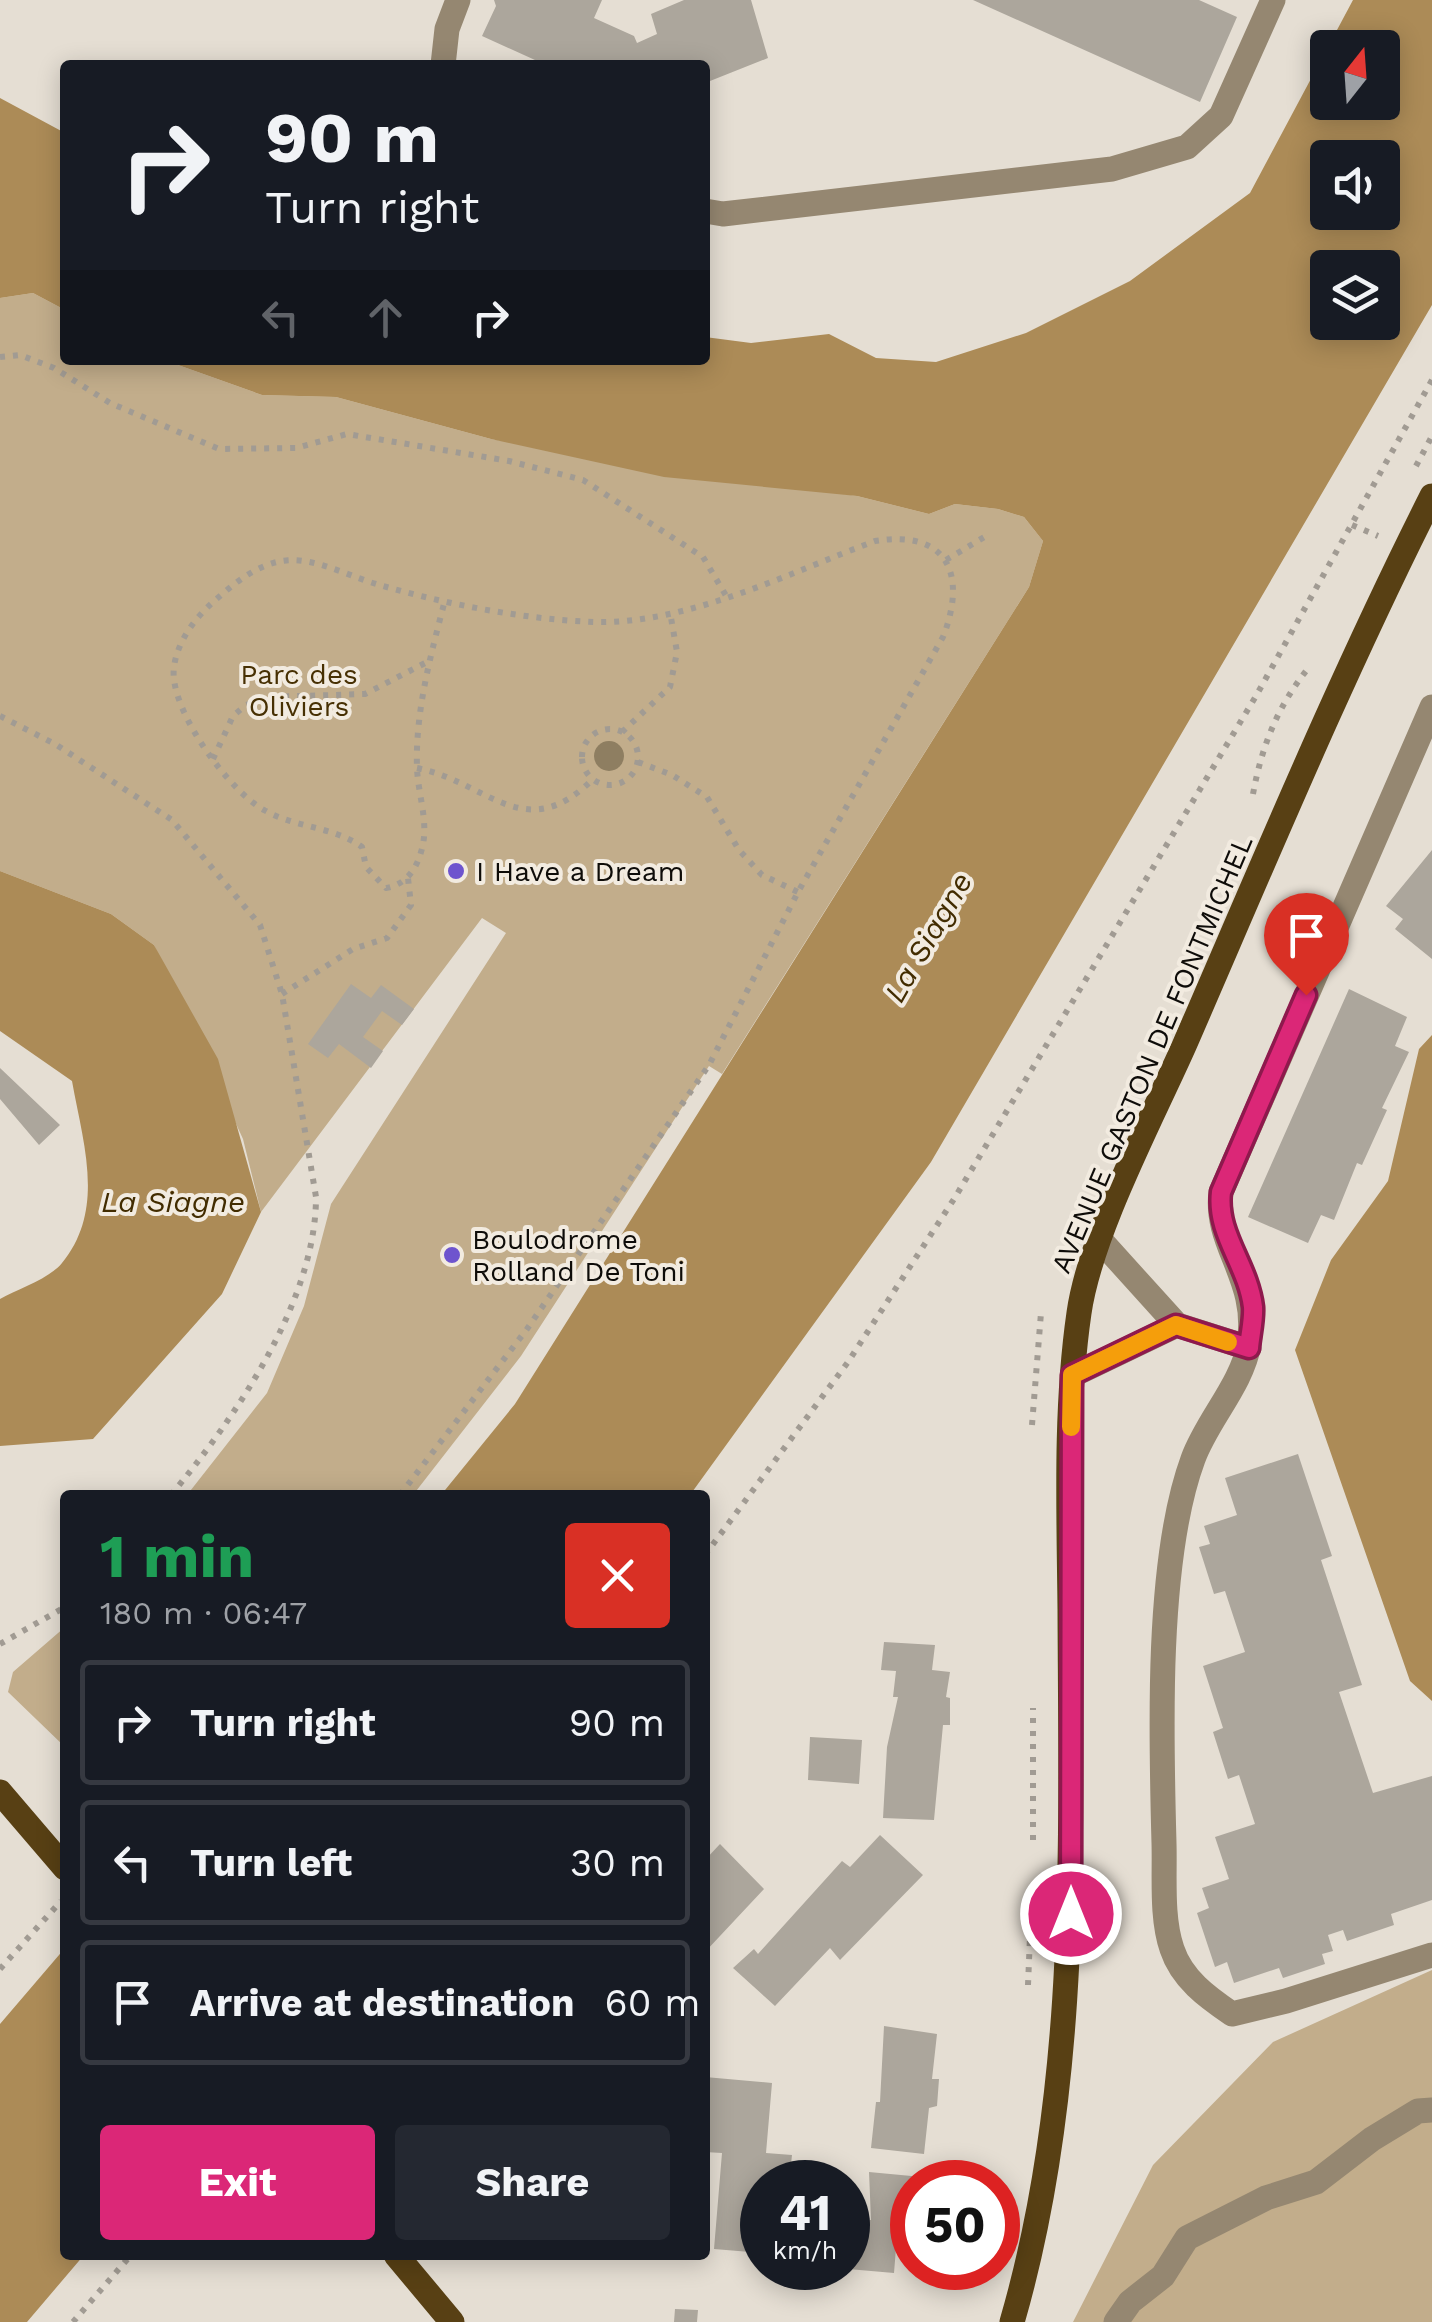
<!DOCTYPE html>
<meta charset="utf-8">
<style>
:root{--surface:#171b24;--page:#242831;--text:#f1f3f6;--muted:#9ea1a6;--line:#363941;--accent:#db2777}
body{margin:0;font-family:"Work Sans",sans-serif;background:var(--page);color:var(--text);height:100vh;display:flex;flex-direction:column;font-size:38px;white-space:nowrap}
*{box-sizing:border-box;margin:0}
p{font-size:32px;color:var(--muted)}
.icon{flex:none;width:55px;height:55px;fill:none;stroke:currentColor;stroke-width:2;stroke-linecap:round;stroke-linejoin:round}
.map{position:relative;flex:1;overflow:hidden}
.sheet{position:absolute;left:60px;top:1490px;width:650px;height:770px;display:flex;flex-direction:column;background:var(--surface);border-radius:10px;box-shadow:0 5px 25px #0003}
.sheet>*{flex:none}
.top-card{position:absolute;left:60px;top:60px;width:650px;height:305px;border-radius:10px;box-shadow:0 5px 25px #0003;background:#171b24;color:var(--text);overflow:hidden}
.needle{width:65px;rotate:17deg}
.fabs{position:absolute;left:1310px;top:30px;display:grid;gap:20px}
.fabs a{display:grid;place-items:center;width:90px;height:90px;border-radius:10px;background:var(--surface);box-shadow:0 5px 25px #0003;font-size:50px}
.speed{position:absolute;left:740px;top:2160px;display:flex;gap:20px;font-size:50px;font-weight:700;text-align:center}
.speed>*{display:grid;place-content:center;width:130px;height:130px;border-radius:50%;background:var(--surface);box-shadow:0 5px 25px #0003;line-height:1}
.speed small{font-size:25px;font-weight:400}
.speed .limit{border:15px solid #d22;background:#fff;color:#111}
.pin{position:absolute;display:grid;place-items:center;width:85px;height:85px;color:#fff;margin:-102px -42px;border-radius:50% 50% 50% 0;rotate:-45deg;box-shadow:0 0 10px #0007}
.pin .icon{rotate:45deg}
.me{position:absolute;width:110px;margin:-55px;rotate:0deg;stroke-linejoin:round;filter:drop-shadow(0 0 8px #0008)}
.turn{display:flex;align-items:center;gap:35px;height:210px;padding:0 40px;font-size:45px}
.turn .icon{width:130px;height:130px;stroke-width:2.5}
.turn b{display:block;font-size:70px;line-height:85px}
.lanes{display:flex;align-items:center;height:95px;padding:0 40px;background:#0003;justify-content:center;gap:50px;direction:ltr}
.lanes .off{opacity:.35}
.round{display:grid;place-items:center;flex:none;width:105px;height:105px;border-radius:10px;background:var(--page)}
.head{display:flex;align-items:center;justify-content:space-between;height:170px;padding:0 40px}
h1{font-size:60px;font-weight:700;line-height:75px;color:#1e9e55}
.cta{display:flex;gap:20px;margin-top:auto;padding:20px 40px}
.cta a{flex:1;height:115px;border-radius:10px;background:var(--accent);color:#fff;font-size:40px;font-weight:700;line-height:115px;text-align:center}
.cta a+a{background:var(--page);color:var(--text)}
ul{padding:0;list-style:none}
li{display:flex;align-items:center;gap:30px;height:125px;margin:0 20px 15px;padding:0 20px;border:5px solid var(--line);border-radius:10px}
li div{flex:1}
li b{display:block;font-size:38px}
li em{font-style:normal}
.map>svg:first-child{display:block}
</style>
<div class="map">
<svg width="1432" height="2322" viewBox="0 0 1432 2322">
<rect width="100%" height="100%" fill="#e5ded3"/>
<path fill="#c2ad8b" d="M33,293L65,310V360H164L262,395L336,397L491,439L857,496L929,514L955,504L998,509L1024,517L1043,541L1029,587L722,1074L709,1066L521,1356L413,1495H187L267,1393L304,1306L331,1204L506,933L482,918L261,1212L243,1139L154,945L111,914L0,871V298Z
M65,1627V1747L8,1692L13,1672Z
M1432,1970V2322H1073L1153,2165L1273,2042Z"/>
<path fill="#ac8b57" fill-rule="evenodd" d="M1353,0H1432V305L931,1162L690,1495H441L515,1404L1029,587L1043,541L1024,517L998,509L955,504L929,514L857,496L664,477L491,439L336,397L262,395L164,360H705V337L751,343L829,334L876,358L936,362L1026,333L1130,281L1250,193ZM1328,48H1382V102H1328ZM1328,158H1382V212H1328ZM1328,268H1382V322H1328Z
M0,98L65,133V310L33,293L0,298Z
M0,871L111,914L154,945L218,1059L261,1212L222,1294L93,1439L0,1446V1299C18,1289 49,1279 62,1263C106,1209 83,1143 72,1081L0,1031Z
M1432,1035V1701L1410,1681L1295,1350L1331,1260L1388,1181L1419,1049Z
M65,1948V2255H84L27,2322H0V2024Z"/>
<path fill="#aca69c" d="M494,0H602L594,18L634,36L637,43L657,34L651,14L684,0H751L768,58L705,83V65H546L482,36L496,6Z
M973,0H1199L1237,17L1200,102Z
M1432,850V959L1395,929L1403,919L1386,906Z
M351,984L371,998L381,985L414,1009L402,1025L382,1011L363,1037L383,1051L371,1068L339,1044L328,1058L308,1044Z
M1349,989L1407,1017L1395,1046L1409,1052L1382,1108L1387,1110L1362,1165L1357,1163L1334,1220L1321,1215L1308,1243L1248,1217Z
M0,1068L60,1125L39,1145L0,1099Z
M1298,1454L1332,1556L1321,1560L1362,1685L1339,1692L1373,1793L1432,1776V1900L1391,1914L1394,1925L1347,1941L1343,1930L1328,1935L1333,1951L1322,1954L1325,1964L1283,1978L1279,1968L1234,1983L1227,1962L1215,1967L1197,1913L1209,1908L1202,1888L1229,1879L1215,1837L1255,1824L1239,1775L1228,1779L1213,1732L1223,1728L1203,1666L1245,1652L1225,1591L1214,1594L1199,1547L1210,1544L1204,1526L1237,1515L1225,1478Z
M884,1642L935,1645L932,1670L950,1672L946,1697L950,1698V1725H943L934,1820L883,1818L887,1747L898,1697H893L896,1671L881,1670Z
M810,1737L862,1740L859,1784L808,1780Z
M880,1835L923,1875L840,1960L830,1948L775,2006L733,1968L754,1949L758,1954L842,1861L850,1867Z
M720,1844L764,1889L705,1952V1860Z
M884,2026L937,2034L932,2079H939L937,2106L929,2108L924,2154L871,2148L876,2102H880Z
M705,2077L772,2083L766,2153L792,2155L789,2182H762V2253L714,2249L722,2153L705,2152Z
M869,2172L922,2177L921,2182H912V2250L896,2248L894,2273L848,2269V2244L863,2245L866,2220H871Z
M675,2309L698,2310L697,2322H674Z"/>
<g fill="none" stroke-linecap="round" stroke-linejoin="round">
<path stroke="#a19b93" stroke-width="6" stroke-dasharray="5 8" stroke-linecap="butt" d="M0,357L20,355L54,368L110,403L219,449L296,448L347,434L509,461L583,480L703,557L728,599
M1416,466L1432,436
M1352,525L1378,536
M946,560L986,536
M0,716L55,744L172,820L260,925L282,994L316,1197C316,1301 235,1418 171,1495
M582 757a28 28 0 1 1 56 0a28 28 0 1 1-56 0Z
M622,732L670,687L677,652L670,612
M213,759L233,716L246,705L269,697L365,694L429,661
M638,762L672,775L707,797L739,850L762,875L798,892
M417,768C488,782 525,847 593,779
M1253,794C1262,745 1278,705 1310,666
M282,994L353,949L387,938L411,905L408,878
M1032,1425L1041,1313
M400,1495L527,1329L709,1065L798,892L943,637C967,576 949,529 875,541C789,573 686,625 593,622C522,619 445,604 376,584C353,577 329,565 304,561C267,555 238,580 212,603C194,619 177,643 174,667C168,708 229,791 264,810C295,828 333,826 362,847L366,867L386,888C405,885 416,870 421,852C430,824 418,796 417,768C415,712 431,654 445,600
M705,1555L848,1362L954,1199L1256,696L1432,380
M0,1644L65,1607
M1033,1840V1708
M0,1969L61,1901
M1028,1985L1032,1888
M73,2322L131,2255"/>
<path stroke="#958771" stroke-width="25" d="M443,65L447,29L458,0
M705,211L723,214L1112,169L1187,147L1221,116L1273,0
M1432,707L1221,1192C1214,1246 1260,1279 1249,1344C1242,1385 1207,1420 1193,1459C1156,1559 1161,1735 1164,1843C1165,1876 1161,1917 1172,1949C1182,1979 1207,1997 1232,2014L1286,2001L1432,1955
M1177,1325L1249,1348
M1073,1375L1177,1325L1101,1241
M1116,2322L1130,2302L1163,2276L1187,2238L1266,2198L1316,2182L1372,2139L1418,2111L1432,2110"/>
<path stroke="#584014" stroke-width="25" d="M0,1792L65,1868
M396,2255L452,2322
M1012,2322C1079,2092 1071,1847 1070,1609C1069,1511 1065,1410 1079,1313C1090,1235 1151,1120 1184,1046C1264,862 1341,676 1432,496"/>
</g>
<circle fill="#8e7e61" cx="609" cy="756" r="15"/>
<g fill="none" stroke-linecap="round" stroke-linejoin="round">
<g stroke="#8e194d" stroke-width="25">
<path id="route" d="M1071,1914L1072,1375L1176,1325L1249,1348C1250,1335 1254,1320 1253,1307C1248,1265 1216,1234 1221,1192L1306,995"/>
</g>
<use href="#route" stroke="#db2777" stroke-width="18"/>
<path stroke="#f59e0b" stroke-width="18" d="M1071,1427L1072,1375L1176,1325L1228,1342"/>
</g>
<g fill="#6e54ce" stroke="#f2ebe0" stroke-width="4">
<circle cx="456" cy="871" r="10"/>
<circle cx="452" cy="1255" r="10"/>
</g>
<g text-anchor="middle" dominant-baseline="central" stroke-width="8" stroke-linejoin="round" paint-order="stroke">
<g font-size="28" fill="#473003" stroke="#f2ebe0">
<text x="299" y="674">Parc des<tspan x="299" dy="32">Oliviers</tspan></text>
</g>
<g font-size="28" fill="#0e0c09" stroke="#f2ebe0" text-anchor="start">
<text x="476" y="871">I Have a Dream</text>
<text x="472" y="1239">Boulodrome<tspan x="472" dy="32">Rolland De Toni</tspan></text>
</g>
<g font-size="28" fill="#0e0c09" stroke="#f2ebe0">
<text transform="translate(1152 1054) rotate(-67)">AVENUE GASTON DE FONTMICHEL</text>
</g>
<g font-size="30" font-style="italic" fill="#422c00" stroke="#f2ebe0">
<text transform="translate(928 937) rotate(-60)">La Siagne</text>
<text x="173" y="1201">La Siagne</text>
</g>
</g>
</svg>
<div class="fabs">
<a><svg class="needle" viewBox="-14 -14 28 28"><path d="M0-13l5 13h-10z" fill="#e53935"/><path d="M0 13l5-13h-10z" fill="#9ea1a6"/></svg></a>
<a><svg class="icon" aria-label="sound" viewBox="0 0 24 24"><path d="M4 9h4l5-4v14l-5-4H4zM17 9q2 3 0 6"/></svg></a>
<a><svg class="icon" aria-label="layers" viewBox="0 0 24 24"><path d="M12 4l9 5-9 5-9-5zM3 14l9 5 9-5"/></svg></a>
</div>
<div class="speed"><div>41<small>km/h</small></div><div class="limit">50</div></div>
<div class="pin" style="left:1306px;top:995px;background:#d93025"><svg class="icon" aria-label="arrive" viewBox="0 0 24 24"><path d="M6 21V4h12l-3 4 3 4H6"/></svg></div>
<svg class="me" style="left:1071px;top:1914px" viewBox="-20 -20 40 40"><circle r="17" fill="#db2777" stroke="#fff" stroke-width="3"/><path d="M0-11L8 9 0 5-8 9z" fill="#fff"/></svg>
<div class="top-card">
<div class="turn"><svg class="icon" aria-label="right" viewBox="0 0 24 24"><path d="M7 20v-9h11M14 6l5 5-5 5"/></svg><div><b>90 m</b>Turn right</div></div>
<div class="lanes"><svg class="icon off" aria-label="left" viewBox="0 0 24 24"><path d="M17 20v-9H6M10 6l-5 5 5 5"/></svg><svg class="icon off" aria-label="ahead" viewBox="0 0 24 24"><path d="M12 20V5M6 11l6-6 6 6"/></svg><svg class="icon" aria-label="right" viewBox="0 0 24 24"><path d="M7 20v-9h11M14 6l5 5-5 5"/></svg></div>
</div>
<section class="sheet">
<div class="head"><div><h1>1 min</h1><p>180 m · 06:47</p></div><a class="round" style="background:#d93025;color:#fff"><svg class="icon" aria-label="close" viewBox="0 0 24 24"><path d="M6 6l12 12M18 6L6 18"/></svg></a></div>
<ul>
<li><svg class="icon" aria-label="right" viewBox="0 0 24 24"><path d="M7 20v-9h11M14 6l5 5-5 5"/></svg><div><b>Turn right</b></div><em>90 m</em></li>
<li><svg class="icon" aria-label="left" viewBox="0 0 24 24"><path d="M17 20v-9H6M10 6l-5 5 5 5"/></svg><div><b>Turn left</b></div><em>30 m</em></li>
<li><svg class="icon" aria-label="arrive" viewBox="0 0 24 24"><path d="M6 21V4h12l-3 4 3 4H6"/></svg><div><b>Arrive at destination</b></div><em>60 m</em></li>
</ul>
<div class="cta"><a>Exit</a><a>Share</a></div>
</section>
</div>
